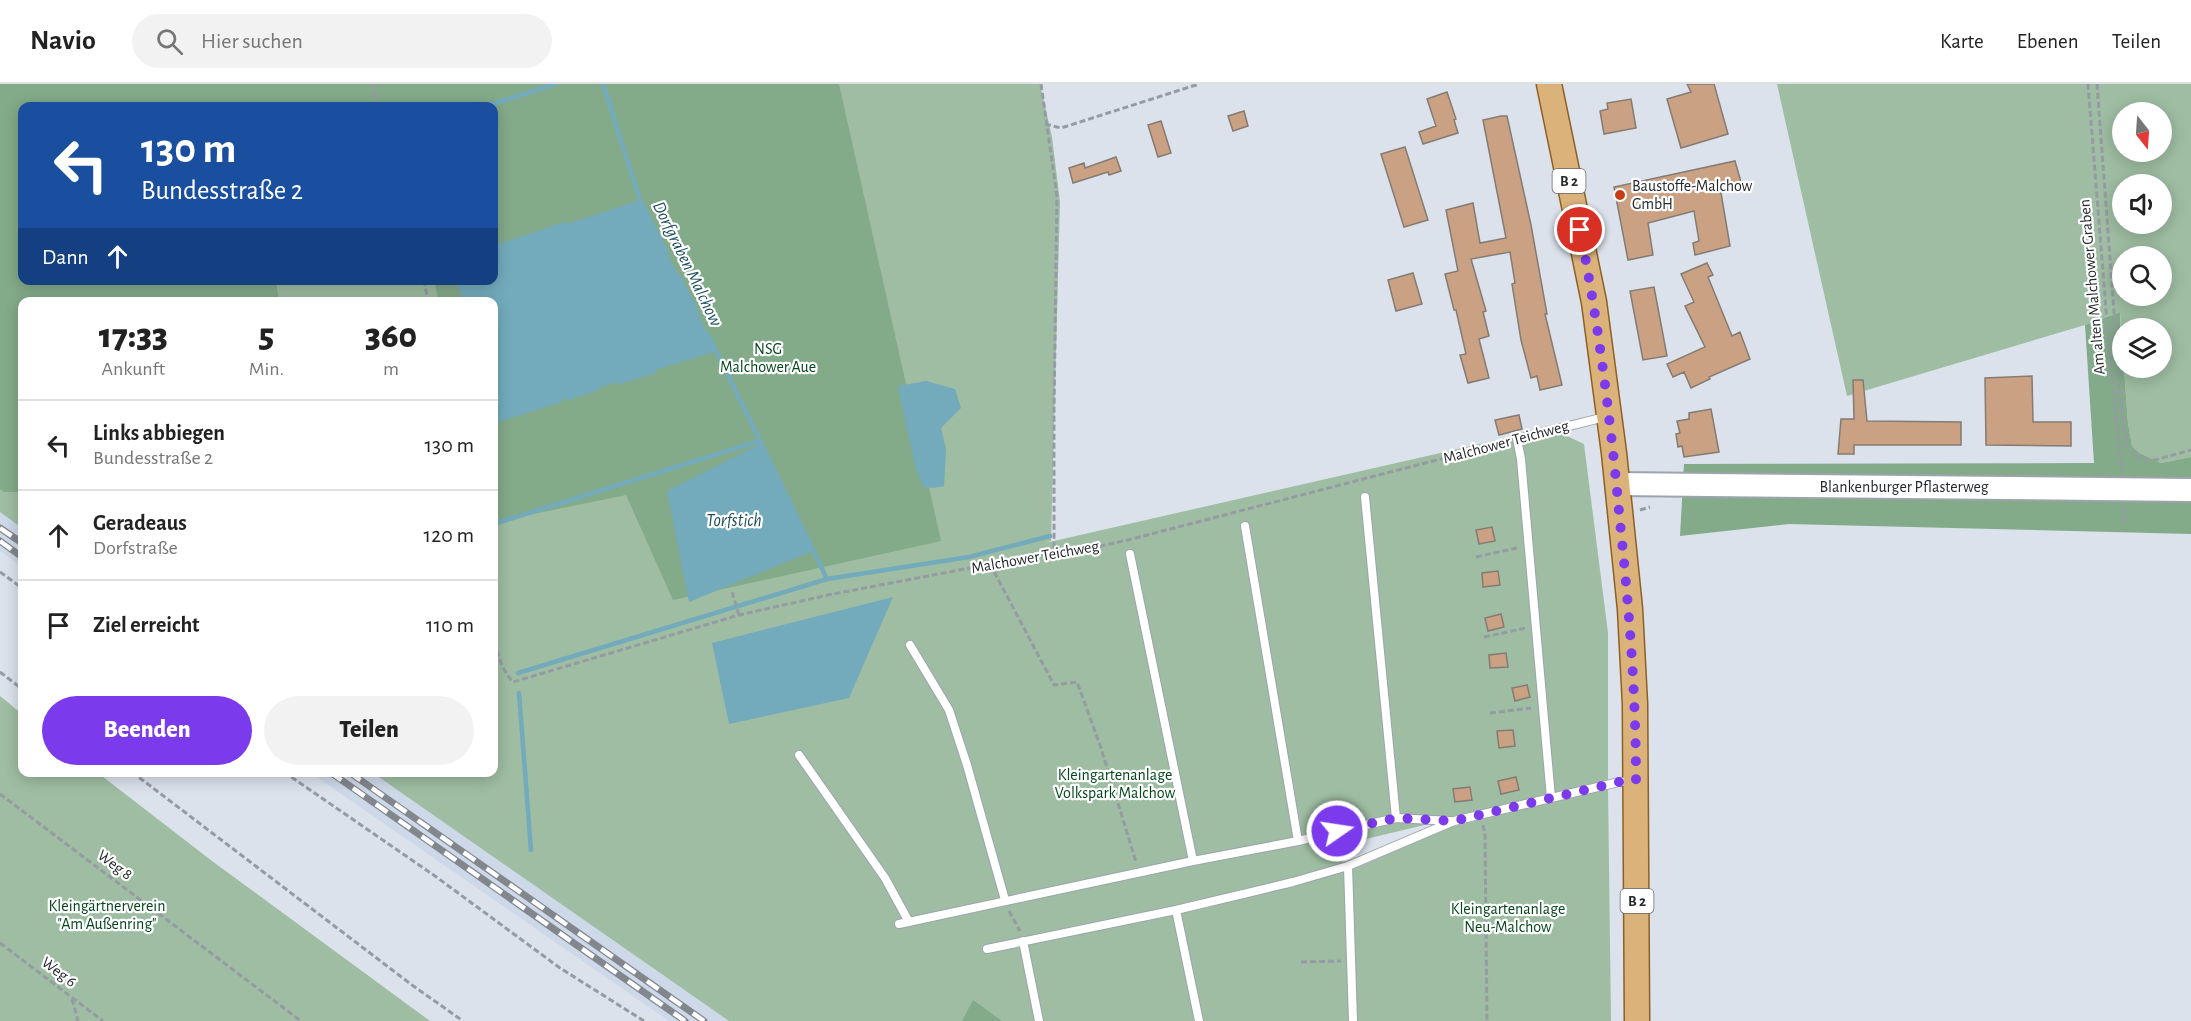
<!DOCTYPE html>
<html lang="de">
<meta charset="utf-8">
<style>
:root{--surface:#fff;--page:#f2f2f2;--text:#222;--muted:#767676;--line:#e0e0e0;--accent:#7c3aed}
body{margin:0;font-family:"Alegreya Sans",sans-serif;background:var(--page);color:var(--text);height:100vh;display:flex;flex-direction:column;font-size:22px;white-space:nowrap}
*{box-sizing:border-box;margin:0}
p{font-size:20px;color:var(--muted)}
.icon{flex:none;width:33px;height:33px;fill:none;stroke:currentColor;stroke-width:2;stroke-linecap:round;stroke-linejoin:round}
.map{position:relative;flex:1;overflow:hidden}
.drawer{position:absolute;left:18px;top:213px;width:480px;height:480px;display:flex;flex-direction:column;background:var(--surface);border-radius:12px;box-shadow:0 3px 15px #0003}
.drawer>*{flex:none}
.banner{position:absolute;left:18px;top:18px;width:480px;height:183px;border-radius:12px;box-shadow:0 3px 15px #0003;background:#1a4fa0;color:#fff;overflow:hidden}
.needle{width:39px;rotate:163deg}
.tools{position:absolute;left:2112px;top:18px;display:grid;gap:12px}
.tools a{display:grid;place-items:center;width:60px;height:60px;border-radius:50%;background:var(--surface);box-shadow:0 3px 15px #0003;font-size:30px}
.pin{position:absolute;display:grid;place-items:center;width:51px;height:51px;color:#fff;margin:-26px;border:3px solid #fff;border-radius:50%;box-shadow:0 2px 6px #0007}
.me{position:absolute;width:66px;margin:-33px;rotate:77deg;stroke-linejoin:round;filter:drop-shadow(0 0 4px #0008)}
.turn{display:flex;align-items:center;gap:21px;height:126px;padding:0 24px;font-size:27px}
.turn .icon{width:78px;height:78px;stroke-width:2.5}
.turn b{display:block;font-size:42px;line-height:51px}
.then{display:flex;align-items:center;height:57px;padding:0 24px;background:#0003;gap:12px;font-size:22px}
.eta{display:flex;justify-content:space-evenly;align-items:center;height:102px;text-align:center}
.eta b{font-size:36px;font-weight:800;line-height:42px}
.primary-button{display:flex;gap:12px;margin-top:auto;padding:12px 24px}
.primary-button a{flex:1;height:69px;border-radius:36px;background:var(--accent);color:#fff;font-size:24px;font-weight:800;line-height:69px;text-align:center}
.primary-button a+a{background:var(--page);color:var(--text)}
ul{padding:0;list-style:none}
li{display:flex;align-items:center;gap:18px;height:90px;padding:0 24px;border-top:2px solid var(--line)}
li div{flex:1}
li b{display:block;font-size:22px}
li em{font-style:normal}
header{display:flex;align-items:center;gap:36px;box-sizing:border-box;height:84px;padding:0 30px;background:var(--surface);border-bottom:2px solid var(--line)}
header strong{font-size:28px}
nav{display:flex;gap:33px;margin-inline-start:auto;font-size:21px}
.search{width:420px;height:54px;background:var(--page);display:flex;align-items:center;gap:15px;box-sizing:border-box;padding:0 21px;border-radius:33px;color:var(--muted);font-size:22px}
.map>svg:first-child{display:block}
</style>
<header>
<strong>Navio</strong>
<div class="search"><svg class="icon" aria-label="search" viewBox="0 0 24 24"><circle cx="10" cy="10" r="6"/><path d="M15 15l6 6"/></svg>Hier suchen</div>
<nav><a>Karte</a><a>Ebenen</a><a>Teilen</a></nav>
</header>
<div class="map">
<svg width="2191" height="937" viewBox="0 0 2191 937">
<rect width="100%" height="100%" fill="#dbe2ec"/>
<path fill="#cdd8e8" d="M0,428L22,444V483L0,467Z
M311,689H373L729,937H669Z"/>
<path fill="#9ebda2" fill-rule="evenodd" d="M0,0H1040L1052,53L1060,118L1051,457L1045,459L1550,344L1584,360L1608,549V697L1345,760L1344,789L1451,743L1608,704L1611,937H729L373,689L494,688V218H22V444L0,428ZM22,22H494V196H22Z
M1777,0H2191V373L2161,379L2138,369L2132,362L2128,339L2124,284H2162V244H2122V257L2120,228L2085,241L1847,312ZM2122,28H2162V68H2122ZM2122,100H2162V140H2122ZM2122,172H2162V212H2122Z
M0,612L22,630V688L98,689L212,777L430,937H0Z"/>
<path fill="#83aa89" d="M0,0H839L941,457L673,516L626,411L499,437L494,418V218L439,217L434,197L494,196V22H22V196L276,197L279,217L22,218V408H4L0,405Z
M2120,228L2122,284H2124L2128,339L2132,362L2139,369L2161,379L2191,373V450L1789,440L1680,452L1684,380L2094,379L2085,241Z
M973,916L1002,937H962Z"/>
<path fill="#73abbc" d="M640,116L717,267L494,336V218L463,217L457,197L494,196V164Z
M926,297L955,305L961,324L941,344L946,365L944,402L934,404L923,403L915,382L898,302Z
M760,360L813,467L689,518L667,407Z
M893,513L849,614L729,640L712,559Z"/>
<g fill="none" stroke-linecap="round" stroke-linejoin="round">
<path stroke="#73abbc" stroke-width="4.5" d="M603,0L640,116L667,170
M487,22L555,0
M494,164L565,140
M679,193L697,229
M709,252L827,495
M619,298L654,287
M568,314L597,304
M494,337L560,316
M494,440L759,357
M518,589L827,495L969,473L1050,452
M519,609L531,766"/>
</g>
<path fill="#caa283" stroke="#847b73" stroke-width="1.5" d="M1687,0H1714L1728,50L1681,64L1667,15L1691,8Z
M1447,8L1456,35L1454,36L1458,49L1423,60L1419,48L1436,42L1427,15Z
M1631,15L1636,44L1604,50L1600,27L1608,25L1607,19Z
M1244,27L1248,42L1233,47L1228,32Z
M1501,32H1507L1531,141L1547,230H1545L1562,301L1540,306L1537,292L1531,294L1521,256L1512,200L1515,199L1510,168L1471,175L1486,227L1483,228L1489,252L1479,255L1489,294L1468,299L1460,271L1466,270L1456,226H1454L1445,190L1458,187L1446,126L1473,119L1480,159L1506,154L1483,36Z
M1161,37L1171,69L1158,73L1148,41Z
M1405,63L1428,136L1404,143L1381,70Z
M1116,73L1121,87L1109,91L1108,88L1073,99L1069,84L1084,79L1085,84Z
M1735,77L1741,98L1720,103L1730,162L1695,171L1693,159L1699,157L1694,127L1648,139L1653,171L1628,176L1614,103Z
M1707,179L1713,191L1708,193L1732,252L1740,248L1750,275L1709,293L1710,295L1691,304L1684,288L1673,293L1667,280L1705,263L1685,222L1694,218L1681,190Z
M1413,189L1422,220L1396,227L1388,196Z
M1654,203L1667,272L1643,276L1630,207Z
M2032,292L2033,338H2071V362L1986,361L1985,294Z
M1853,296H1863L1867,337L1961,338V361H1854V370H1838L1841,335H1854Z
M1711,325L1719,368L1684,373L1682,362L1678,363L1676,350L1680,349L1677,337L1689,335V329Z
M1519,331L1522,345L1499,351L1495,336Z
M1492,443L1495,457L1479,460L1476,446Z
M1498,487L1500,501L1483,503L1482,489Z
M1501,530L1504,543L1488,547L1485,534Z
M1506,569L1508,583L1490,584L1489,571Z
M1527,601L1530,613L1515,617L1512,604Z
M1513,646L1515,662L1499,664L1497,647Z
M1516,693L1519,706L1501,710L1498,697Z
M1470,703L1472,716L1455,718L1453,705Z"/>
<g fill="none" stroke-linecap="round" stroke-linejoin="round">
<g stroke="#9da4ad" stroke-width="10">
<path id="service" d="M1365,413L1396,734
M1245,442L1298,757
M1130,470L1193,777
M910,561L949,626L967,681L1005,816
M799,671L885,794L909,838
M1551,714L1521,375L1517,355L1605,333
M1348,782L1353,937
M1176,826L1199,937
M899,840L1193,777L1298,757L1396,734L1450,737
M1023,857L1039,937
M987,865L1176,826L1293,798L1348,782L1454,737L1619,698L1631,697"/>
</g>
<g stroke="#9da4ad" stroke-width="26">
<path id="secondary" d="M1617,400L2191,406"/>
</g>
<g stroke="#8c6026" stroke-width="27">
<path id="primary" d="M1549,0L1594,218L1614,369L1630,525L1635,620L1637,937"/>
</g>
<path stroke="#959ba3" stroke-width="3" stroke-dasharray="6 3" stroke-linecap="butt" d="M372,0L378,22
M1041,0L1057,112L1054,327V468
M2088,0L2110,276L2122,387
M2097,0L2120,308L2127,365L2142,376H2155L2191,366
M1045,40L1061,44L1199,0
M424,196L428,218
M2124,423V438
M1640,426L1650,423
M1476,473L1517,464
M990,480L1054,601L1077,598L1100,661L1136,778
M0,488L22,504
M732,508L739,531
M494,549C497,568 500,584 513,598L739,531L828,511L1054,468L1063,470L1128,456L1506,358
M1484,553L1526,544
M0,588L22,605
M1490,629L1531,624
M132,688L412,901L463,937
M284,688L435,792L560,884L644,937
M0,710L301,937
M1483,741L1485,751L1487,937
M1009,827L1020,847
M0,859L103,937
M1301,878L1341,877
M72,915L78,937"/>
<use href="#service" stroke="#fff" stroke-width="8"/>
<use href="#secondary" stroke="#fff" stroke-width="22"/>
<use href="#primary" stroke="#dcb27b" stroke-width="24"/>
<g stroke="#82878e" stroke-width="7">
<path id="rail" d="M0,444L22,459
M0,457L22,473
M330,688L685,937
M349,688L704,937"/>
</g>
<use href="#rail" stroke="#fff" stroke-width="4.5" stroke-dasharray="14" stroke-linecap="butt"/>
</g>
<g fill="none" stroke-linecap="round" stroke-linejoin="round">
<path stroke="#7c3aed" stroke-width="10" stroke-dasharray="0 18" d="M1337,747L1396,734L1454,737L1619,698L1636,696C1636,610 1629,524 1620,438C1611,340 1599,242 1580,146"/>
</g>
<circle fill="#c63d14" stroke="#fff" stroke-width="2" cx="1620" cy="111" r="6"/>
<g text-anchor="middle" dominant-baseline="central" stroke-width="4.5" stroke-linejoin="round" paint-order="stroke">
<g fill="#fff" stroke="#66686b" stroke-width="1.5">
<rect x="1552.5" y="85" width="33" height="24" rx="4.5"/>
<rect x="1620.5" y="805" width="33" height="24" rx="4.5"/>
</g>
<g font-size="15" font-weight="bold" fill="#25282c">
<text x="1569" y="97">B 2</text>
<text x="1637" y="817">B 2</text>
</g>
<g font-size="16" fill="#25282c" stroke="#fff" text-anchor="start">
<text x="1632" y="102">Baustoffe-Malchow<tspan x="1632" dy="18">GmbH</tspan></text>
</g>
<g font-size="16" fill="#25282c" stroke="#fff">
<text transform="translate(2092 203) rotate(-95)">Am alten Malchower Graben</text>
<text transform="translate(1506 358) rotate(-15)">Malchower Teichweg</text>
<text x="1904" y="403">Blankenburger Pflasterweg</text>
<text transform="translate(1035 473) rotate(-10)">Malchower Teichweg</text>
<text transform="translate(115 781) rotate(37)">Weg 8</text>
<text transform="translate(59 888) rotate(37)">Weg 6</text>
</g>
<g font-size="16" fill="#03451b" stroke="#fff">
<text x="768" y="265">NSG<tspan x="768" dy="18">Malchower Aue</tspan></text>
<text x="1115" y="691">Kleingartenanlage<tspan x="1115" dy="18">Volkspark Malchow</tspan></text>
<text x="107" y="822">Kleingärtnerverein<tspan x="107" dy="18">"Am Außenring"</tspan></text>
<text x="1508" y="825">Kleingartenanlage<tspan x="1508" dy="18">Neu-Malchow</tspan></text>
</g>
<g font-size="18" font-style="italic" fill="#1c4d5a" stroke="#fff">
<text transform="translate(687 180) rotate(64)">Dorfgraben Malchow</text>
<text x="734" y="437">Torfstich</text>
</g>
</g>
</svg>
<div class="tools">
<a><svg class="needle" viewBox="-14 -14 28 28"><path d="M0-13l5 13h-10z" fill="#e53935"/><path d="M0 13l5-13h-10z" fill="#767676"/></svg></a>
<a><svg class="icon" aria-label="sound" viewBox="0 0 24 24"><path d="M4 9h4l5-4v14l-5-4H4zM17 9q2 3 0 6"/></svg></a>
<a><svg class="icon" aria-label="search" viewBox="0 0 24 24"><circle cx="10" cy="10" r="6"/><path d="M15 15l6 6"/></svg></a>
<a><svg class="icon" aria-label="layers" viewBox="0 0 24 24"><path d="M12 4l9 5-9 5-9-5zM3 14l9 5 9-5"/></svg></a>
</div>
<div class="pin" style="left:1580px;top:146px;background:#d93025"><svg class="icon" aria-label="arrive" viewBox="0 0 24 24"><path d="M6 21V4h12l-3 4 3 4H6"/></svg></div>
<svg class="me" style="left:1337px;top:747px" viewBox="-20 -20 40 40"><circle r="17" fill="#7c3aed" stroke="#fff" stroke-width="3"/><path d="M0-11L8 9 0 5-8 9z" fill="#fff"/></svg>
<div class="banner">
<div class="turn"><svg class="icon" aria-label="left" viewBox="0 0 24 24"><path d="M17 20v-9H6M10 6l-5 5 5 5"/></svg><div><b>130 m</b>Bundesstraße 2</div></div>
<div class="then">Dann<svg class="icon" aria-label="ahead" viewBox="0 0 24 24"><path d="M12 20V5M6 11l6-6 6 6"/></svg></div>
</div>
<section class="drawer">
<div class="eta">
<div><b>17:33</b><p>Ankunft</p></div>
<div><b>5</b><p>Min.</p></div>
<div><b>360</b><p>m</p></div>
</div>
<ul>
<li><svg class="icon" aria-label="left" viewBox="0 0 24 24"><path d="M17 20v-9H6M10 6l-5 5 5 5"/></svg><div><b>Links abbiegen</b><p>Bundesstraße 2</p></div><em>130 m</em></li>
<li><svg class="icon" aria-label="ahead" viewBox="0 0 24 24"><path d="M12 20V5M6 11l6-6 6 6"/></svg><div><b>Geradeaus</b><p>Dorfstraße</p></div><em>120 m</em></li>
<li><svg class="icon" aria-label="arrive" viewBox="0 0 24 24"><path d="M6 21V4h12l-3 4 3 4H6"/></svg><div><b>Ziel erreicht</b></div><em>110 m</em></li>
</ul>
<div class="primary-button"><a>Beenden</a><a>Teilen</a></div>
</section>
</div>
